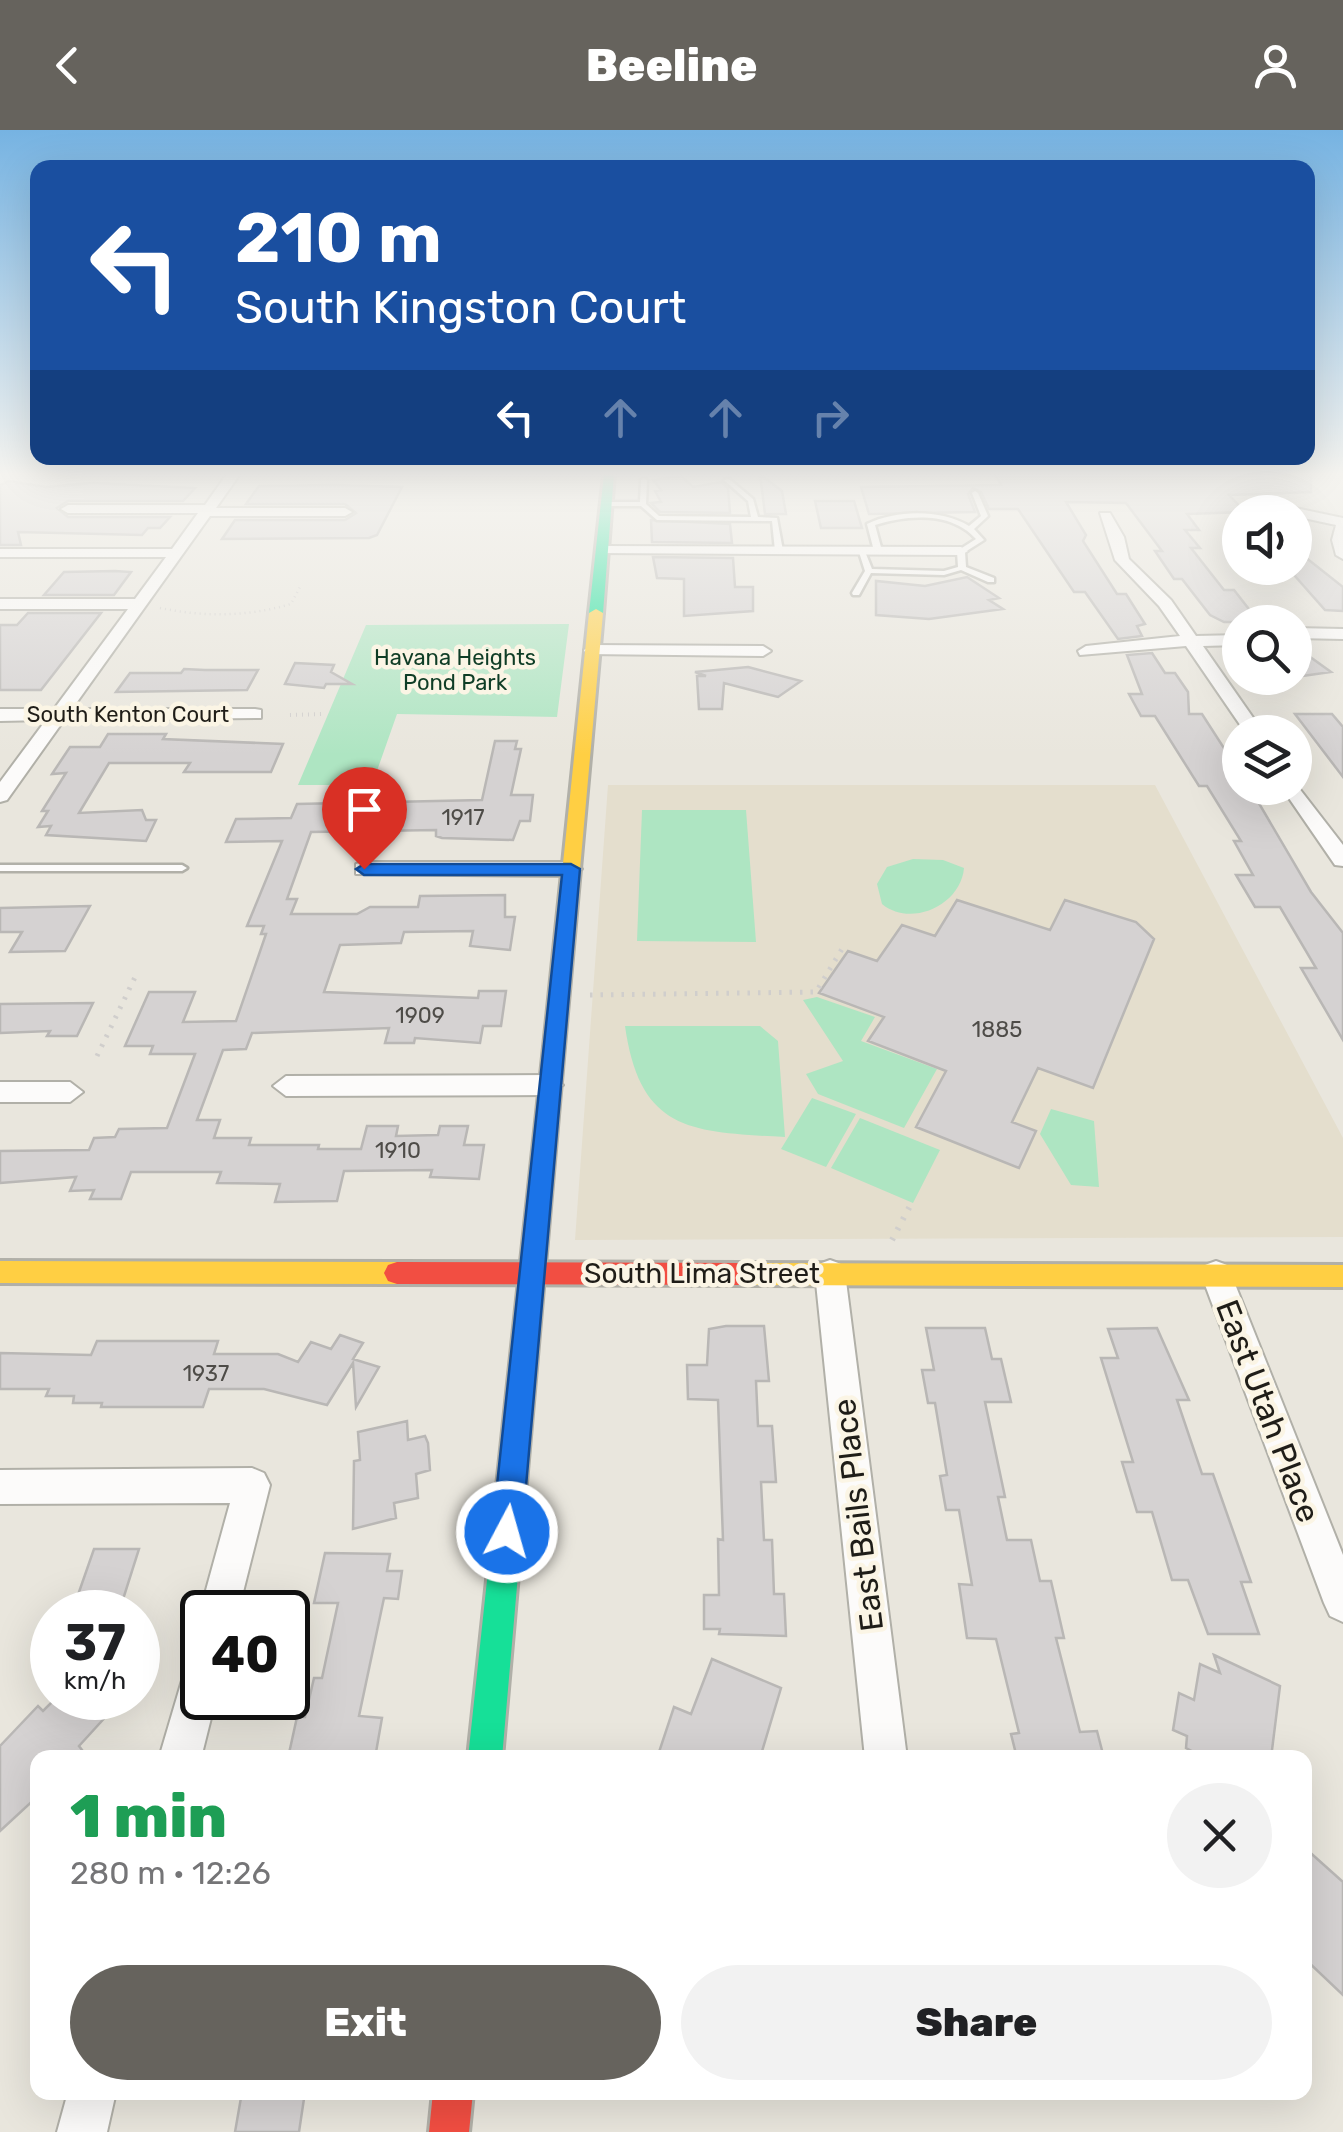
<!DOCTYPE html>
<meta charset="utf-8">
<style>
:root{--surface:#fff;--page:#f2f2f2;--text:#202124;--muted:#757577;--accent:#66635d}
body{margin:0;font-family:Rubik,sans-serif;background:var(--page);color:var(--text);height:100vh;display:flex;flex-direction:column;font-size:38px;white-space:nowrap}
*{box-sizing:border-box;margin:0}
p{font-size:32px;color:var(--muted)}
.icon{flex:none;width:55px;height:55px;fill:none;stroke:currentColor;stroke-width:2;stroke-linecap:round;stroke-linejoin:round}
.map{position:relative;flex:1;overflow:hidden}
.drawer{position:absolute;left:30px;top:1620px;width:1282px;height:350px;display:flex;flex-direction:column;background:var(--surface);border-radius:20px;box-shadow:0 10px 40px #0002}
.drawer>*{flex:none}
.hud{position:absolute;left:30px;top:30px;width:1285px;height:305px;border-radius:20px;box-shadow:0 10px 40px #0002;background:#1a4fa0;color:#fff;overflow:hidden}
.fabs{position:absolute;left:1222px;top:365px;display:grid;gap:20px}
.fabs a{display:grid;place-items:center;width:90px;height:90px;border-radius:50%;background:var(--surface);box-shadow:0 10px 40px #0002;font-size:50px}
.speed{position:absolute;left:30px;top:1460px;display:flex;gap:20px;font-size:50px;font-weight:700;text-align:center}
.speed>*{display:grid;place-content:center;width:130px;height:130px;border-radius:50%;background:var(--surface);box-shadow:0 10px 40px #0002;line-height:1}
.speed small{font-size:25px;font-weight:400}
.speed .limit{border:5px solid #111;border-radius:15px;background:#fff;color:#111}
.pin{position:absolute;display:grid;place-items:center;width:85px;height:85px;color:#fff;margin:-102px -42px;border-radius:50% 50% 50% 0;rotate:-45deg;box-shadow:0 0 10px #0007}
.pin .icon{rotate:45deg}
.me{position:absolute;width:110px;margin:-55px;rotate:6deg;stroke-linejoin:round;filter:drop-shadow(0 0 8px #0008)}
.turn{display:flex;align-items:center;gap:35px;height:210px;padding:0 40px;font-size:45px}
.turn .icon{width:130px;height:130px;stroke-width:2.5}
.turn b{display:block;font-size:70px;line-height:85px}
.lanes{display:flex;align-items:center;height:95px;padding:0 40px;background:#0003;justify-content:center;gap:50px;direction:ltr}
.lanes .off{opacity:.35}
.round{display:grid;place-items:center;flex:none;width:105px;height:105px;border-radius:52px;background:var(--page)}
.head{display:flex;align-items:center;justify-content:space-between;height:170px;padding:0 40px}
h1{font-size:60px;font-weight:800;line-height:75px;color:#1e9e55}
.primary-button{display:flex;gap:20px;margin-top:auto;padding:20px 40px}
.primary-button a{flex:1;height:115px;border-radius:60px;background:var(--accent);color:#fff;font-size:40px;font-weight:800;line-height:115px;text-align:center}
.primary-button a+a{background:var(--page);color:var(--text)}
header{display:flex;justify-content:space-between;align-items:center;height:130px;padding:0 40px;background:var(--accent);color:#fff;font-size:45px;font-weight:800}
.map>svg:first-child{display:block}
</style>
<header><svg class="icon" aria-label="back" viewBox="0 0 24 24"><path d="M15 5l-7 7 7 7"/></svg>Beeline<svg class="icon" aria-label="person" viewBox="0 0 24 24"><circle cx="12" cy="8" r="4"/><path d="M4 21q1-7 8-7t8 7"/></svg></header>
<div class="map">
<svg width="1343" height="2002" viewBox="0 0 1343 2002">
<rect width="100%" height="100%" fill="#e9e6dd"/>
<path fill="#e4decd" d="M608,655H1155L1343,1008V1107L575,1110Z"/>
<path fill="#aee5c2" d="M569,494L557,587L397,584L372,655H298L366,495Z
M642,680H746L756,812L637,811Z
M913,729L943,730L964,738C961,775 911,798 882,774L877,754L887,737Z
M817,867L875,887L861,911L937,939L904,998L818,964L806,944L843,931L803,870Z
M625,896H760L778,911L785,1007C691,1002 640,1002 625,896Z
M812,968L856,984L826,1037L781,1019Z
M1051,979L1094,991L1099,1057L1071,1055L1040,1004Z
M860,988L940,1020L913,1073L831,1038Z"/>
<path fill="#d5d2d2" stroke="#b9b7b5" stroke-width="2.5" d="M760,344L782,361L786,384H765Z
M995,344H1311V362L1229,365L1245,382L1187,384L1199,400H1185L1200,418H1191L1224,460H1234L1259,492H1224L1210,485L1182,449H1174L1155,421H1162L1126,373L1066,372L1086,405L1083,411L1117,464H1126L1145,494L1137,496L1142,506L1118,509L1085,462H1074L1018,379H989L981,362L973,358L968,364L975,382L869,384L861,357L1001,355Z
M681,346L693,357L721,352L728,358L730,383L660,382L651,373L661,372L655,361L661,360L653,350Z
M9,351L46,357L93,353L195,358L183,371H68L57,378L68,387H170L160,398H148L142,405L18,402L21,415H0V355Z
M259,356L335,355L402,357L377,405L369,408L222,409L235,390H345L356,383L345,374H246Z
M815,371H854L862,398H821Z
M651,390L730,394L732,413L652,412Z
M1295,419L1343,457V481L1325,480L1295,446Z
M653,427L733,428L735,457H753V481L684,486V449L657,448Z
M115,441L131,442L114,465H44L64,442Z
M967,447L999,468L989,470L1003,479L929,489L876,485V451L925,456Z
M28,483H101L41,560H0V495H17Z
M1295,516L1331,542L1295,547Z
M1152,523L1165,543H1175L1188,562L1189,584H1202L1240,643V658H1250L1311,762L1343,803V910L1301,838H1316L1280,777H1255L1236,745H1253L1234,711H1241L1207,656H1199L1155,586H1141L1129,564H1142L1127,525Z
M295,533L334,535L331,542L352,554H326L324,558L285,554Z
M748,537L801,551L778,567L724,553L722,579H699L697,546H706L695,542Z
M184,539L205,540H258L247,560L116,562L130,543H181Z
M1295,584H1332L1343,597V647Z
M108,604H166L163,609L283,614L271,642H184L190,633H109L79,683L142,680L146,690H156L146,711L46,705L51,696L38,697L48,681H42L66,643L52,644L70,617H100Z
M495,611H517L515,619H521L511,665H533L530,691H520L513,710L442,708L436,706V700L311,702L287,769H297L291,784H357L370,777H418L420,766L505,765V787H515L510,820L470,816L473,801L404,802L401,813L340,815L324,862L478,868L479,861H506L501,896H483L480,913L415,908L414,913H385L389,898L252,903L246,919L223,920L197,990H220L214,1008H251L249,1015H319L318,1019H361L367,996H398L396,1006L438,1005L440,996H468L464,1015H484L479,1049L430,1047L432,1040L344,1041L337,1071L275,1072L280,1054L217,1053L221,1042H131L121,1069H90L94,1060L70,1061L76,1047L0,1053V1021L89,1020L94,1008L115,1007L119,999L167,998L195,924H150L153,916H125L149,862H195L183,892L236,891L266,804H261L264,796H247L282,711L226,712L236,689L291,688L297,674L482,670Z
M957,770L1050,800L1065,770L1136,792L1154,809L1093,958L1038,938L1012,992L1036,1001L1019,1038L916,997L946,941L868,911L884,887L819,863L848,821L877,831L902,795L935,806Z
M90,776L65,821L10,822L22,802H0V778Z
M93,873L77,906H47L50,901L0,903V874Z
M726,1196H764L769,1251H756L758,1296H772L776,1352H761L764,1410H772L774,1464H784L786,1506L719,1504L720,1499H704V1465H719L718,1409L723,1410L718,1270L688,1269L687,1235H707L709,1199Z
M926,1198H985L992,1229H1001L1011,1272H985L1005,1367H998L1007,1410H1031L1040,1451H1051L1064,1508H1056L1080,1602L1097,1601L1104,1628H1017L1011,1604L1019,1603L996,1509L967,1508L959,1454L972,1455L959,1380H946L940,1346L947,1345L935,1273H928L922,1240H934Z
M1157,1198L1189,1270H1177L1202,1344H1213L1251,1452H1241L1259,1504H1208L1188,1450H1172L1152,1382H1137L1122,1332H1133L1101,1228H1118L1108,1199Z
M340,1205L363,1213L353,1229L379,1237L356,1277L353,1233L327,1275L264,1259H209L203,1277H101L102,1273H73L74,1266H46L49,1259H0V1223L91,1225L97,1211H218L214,1224H278L298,1232L311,1212L331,1219Z
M407,1291L408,1310L425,1306L428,1313L430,1340L416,1344L418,1368L394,1373L396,1388L353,1399L354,1331L360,1330L358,1302Z
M94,1419H139L119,1482H72Z
M325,1423L390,1424L387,1441H402L398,1469L384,1468L359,1586L382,1588L375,1628H288L297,1587H305L314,1548H322L338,1473H314Z
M1214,1525L1280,1556L1271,1628H1205L1186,1618L1187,1606L1173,1600L1179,1563L1194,1570L1200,1534L1220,1543Z
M712,1529L781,1558L760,1628H671L659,1622L674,1577L691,1584Z
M56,1568H94L109,1583L79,1616L88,1628H38V1666L0,1701V1616L38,1576L43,1581Z
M1305,1718L1343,1752V1865L1305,1829Z
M242,1962H305L299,2002H235Z"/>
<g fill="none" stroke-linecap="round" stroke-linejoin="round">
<g stroke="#b1b0a8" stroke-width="5">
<path id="lane" d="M644,348L647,350L646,374L659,386L751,387L748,371L724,350L729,349L753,369L758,387L777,388L783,421L779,423L775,421L772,391L657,390L641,376H606L603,374L606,372H640L641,350Z
M975,361L978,363L988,386L974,399L984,410L965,422L966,437L994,448V452H988L961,440L944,445L871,443L859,465H853L852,463L865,441L858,419H864L872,439L944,441L958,437L957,421L976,409C951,381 907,385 875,395L882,421L878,423L874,421L867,394C897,380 940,379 969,396L981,386L972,363Z
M0,735H182L187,738L182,741H0Z"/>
</g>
<g stroke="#b1b0a8" stroke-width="4">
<path id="street" d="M227,344H240L216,378H345L352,382L345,386H210L72,579H255L261,580V588L64,590L7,670L0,672V652L46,590L0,591V579H54L128,479H0V469H135L166,427H0V419H172L198,383H68L61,379L68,375H205Z
M1281,375L1343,388V429L1336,425L1332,410L1336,395L1276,382Z
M1100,383H1110L1124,407L1129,429L1171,470L1196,506L1240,505V515L1203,516L1263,602H1245L1186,516L1080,525L1078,521L1086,516L1180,506L1159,476L1115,430Z
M602,416L961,417L968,421L961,425L597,423V417Z
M1295,498L1343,499V509L1295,508Z
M592,515L763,516L771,521L763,526L586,524L584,520Z
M1295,653L1343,715V736L1335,735L1282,658H1295Z
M364,732H571L582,739L571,746L356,744V734Z
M550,945L563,955L550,965L286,966L273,956L286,946Z
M0,952H70L83,962L70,972H0Z
M830,1130L841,1134L845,1143L907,1628H865L815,1143L819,1134Z
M1216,1131L1227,1135L1231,1144L1343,1425V1492L1330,1486L1324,1473L1201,1144L1205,1135Z
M252,1338L264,1343L270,1355L238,1482H202V1488L200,1482L230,1373L0,1374V1340Z
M202,1524V1568H216L201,1628H159L188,1530Z
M68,1962H116L107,2002H57Z"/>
</g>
<g stroke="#b1b0a8" stroke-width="6">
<path id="fast" d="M604,344H614L603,483L596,487L589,483Z
M554,910L564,917L502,1628H468L544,917Z"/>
</g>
<g stroke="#b1b0a8" stroke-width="6">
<path id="slow" d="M596,479L603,483L564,917L554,924L544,917L589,483Z
M0,1131L397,1132L406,1135L410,1143L406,1151L397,1154L0,1153Z
M742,1133L1343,1135V1157L742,1155L733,1152L729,1144L733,1136Z"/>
</g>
<g stroke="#b1b0a8" stroke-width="6">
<path id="jam" d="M397,1132L742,1133L751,1136L755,1144L751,1152L742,1155L397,1154L388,1151L384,1143L388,1135Z
M433,1962H473L469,2002H429Z"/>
</g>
<path stroke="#d0cecc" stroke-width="2.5" stroke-dasharray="1 4" stroke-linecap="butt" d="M1082,344L1100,370
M160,478C205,487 246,487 291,474L300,457"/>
<path stroke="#d0cecc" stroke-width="4" stroke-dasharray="1 5" stroke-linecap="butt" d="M290,585L324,584"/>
<path stroke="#d0cecc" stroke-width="5" stroke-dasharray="2.5 8" stroke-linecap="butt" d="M590,865L816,862L842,819
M97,926L137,843"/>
<path stroke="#d0cecc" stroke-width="6" stroke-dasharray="2.5 9" stroke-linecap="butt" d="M892,1110L911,1074"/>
<use href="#lane" fill="#fcfbfa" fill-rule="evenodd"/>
<use href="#street" fill="#fcfbfa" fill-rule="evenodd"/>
<use href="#fast" fill="#16e098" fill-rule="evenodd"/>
<use href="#slow" fill="#ffcf43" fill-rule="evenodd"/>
<use href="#jam" fill="#f24e42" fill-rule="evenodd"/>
</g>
<linearGradient id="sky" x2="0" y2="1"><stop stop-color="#76b3e2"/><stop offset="0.55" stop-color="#f5f4f0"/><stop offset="1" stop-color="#f5f4f0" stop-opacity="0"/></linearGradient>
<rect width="1343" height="625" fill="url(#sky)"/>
<path fill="#1a73e8" stroke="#114b97" stroke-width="2.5" d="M571,734L580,739L522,1402L517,1413L507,1417L496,1413L492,1402L562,745H364L356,739L364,734Z"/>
<g text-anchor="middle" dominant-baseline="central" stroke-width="9" stroke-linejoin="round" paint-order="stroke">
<g font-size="22" fill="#0f3d26" stroke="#fbf5e5">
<text x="455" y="527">Havana Heights<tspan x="455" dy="25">Pond Park</tspan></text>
</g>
<g font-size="22" fill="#1f1d18" stroke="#fbf5e5">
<text x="128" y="584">South Kenton Court</text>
</g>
<g font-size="22" fill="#4e4c48">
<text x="463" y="687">1917</text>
<text x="420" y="885">1909</text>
<text x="997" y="899">1885</text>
<text x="398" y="1020">1910</text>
<text x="206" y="1243">1937</text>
</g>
<g font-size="28" fill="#1f1d18" stroke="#fbf5e5">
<text x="702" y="1143">South Lima Street</text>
</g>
<g font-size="32" fill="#1f1d18" stroke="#fbf5e5">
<text transform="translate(1268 1281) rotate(69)">East Utah Place</text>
<text transform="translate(858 1385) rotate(-97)">East Bails Place</text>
</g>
</g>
</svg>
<div class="fabs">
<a><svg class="icon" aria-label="sound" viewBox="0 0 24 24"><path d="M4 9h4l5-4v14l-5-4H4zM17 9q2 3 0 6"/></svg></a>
<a><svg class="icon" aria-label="search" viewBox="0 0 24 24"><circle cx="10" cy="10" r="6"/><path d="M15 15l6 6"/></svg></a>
<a><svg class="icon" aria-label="layers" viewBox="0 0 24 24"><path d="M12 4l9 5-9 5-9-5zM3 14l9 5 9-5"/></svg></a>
</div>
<div class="speed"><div>37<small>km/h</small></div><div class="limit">40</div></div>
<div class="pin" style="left:364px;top:739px;background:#d93025"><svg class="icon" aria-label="arrive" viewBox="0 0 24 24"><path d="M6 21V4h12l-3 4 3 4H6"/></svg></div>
<svg class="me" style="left:507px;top:1402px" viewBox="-20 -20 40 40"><circle r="17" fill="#1a73e8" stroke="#fff" stroke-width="3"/><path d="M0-11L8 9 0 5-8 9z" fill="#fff"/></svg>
<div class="hud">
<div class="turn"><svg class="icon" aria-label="left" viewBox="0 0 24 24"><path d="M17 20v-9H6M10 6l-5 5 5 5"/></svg><div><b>210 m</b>South Kingston Court</div></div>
<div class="lanes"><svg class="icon" aria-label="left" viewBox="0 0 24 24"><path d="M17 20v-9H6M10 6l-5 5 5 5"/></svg><svg class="icon off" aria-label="ahead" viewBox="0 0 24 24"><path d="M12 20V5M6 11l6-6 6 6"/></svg><svg class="icon off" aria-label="ahead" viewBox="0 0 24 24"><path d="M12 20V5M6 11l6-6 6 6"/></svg><svg class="icon off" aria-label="right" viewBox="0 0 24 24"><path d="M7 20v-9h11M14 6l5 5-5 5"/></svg></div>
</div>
<section class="drawer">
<div class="head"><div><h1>1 min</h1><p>280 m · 12:26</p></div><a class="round"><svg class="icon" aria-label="close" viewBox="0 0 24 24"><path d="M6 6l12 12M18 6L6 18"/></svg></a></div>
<div class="primary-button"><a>Exit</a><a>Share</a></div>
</section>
</div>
